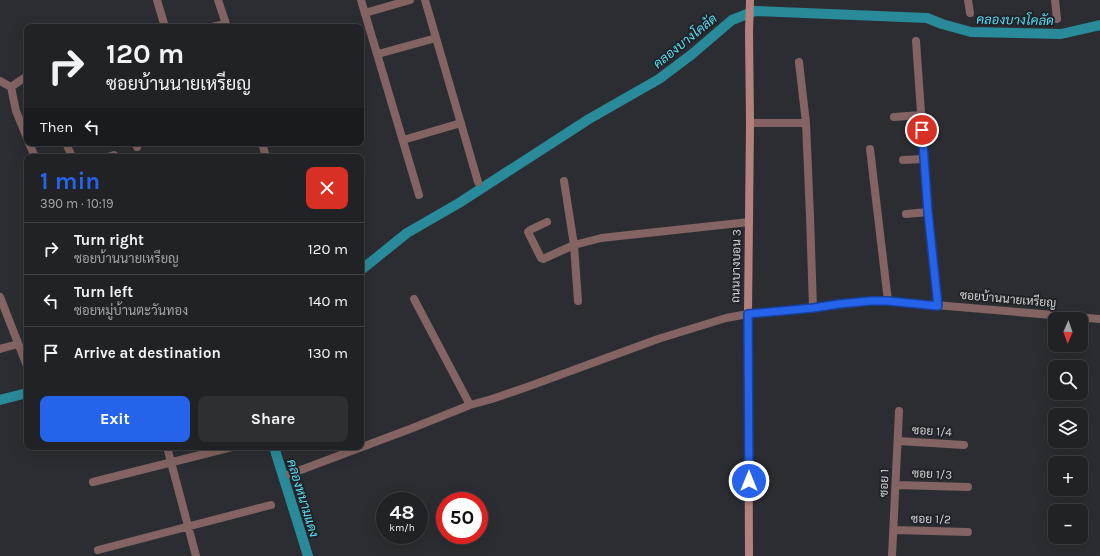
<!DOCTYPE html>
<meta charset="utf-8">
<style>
:root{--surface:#202226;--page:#2d2f32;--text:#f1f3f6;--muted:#a2a4a7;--line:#3d3f43;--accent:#2563eb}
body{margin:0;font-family:Karla,Sarabun,sans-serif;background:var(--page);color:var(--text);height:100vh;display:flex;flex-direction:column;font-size:15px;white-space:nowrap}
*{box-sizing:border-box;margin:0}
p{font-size:13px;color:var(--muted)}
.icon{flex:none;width:22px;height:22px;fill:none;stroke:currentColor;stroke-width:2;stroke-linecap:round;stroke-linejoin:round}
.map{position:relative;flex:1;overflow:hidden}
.panel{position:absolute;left:24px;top:154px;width:340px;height:296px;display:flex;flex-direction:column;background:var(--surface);border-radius:8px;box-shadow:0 4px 16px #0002,0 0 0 1px var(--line)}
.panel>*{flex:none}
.hud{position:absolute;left:24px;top:24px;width:340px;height:122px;border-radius:8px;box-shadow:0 4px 16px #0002,0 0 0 1px var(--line);background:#202226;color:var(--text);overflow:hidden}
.needle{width:26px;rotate:182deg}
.controls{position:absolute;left:1048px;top:312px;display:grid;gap:8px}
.controls a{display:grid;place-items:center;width:40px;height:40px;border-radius:8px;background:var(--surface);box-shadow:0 4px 16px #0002,0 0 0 1px var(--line);font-size:20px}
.speed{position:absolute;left:376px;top:492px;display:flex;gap:8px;font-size:20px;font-weight:700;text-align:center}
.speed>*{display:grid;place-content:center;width:52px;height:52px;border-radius:50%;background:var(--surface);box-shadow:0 4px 16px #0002,0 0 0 1px var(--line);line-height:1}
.speed small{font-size:10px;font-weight:400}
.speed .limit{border:6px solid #d22;background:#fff;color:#111}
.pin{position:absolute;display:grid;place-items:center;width:34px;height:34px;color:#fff;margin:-17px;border:2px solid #fff;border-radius:50%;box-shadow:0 1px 4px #0007}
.me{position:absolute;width:44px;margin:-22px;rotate:0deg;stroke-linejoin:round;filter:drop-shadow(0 0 3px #0008)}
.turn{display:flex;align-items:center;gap:14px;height:84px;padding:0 16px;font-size:18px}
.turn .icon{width:52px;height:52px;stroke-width:2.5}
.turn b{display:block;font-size:28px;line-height:34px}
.then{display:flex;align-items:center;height:38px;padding:0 16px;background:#0003;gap:8px;font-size:15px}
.round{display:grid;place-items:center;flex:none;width:42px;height:42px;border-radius:8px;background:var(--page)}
.headline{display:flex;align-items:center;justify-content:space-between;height:68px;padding:0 16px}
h1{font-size:24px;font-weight:700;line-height:30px;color:var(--accent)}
.action{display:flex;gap:8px;margin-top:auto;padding:8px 16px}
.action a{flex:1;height:46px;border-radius:8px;background:var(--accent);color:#fff;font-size:16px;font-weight:700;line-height:46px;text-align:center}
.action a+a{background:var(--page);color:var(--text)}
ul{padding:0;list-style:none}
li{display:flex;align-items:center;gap:12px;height:52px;padding:0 16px;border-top:1px solid var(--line)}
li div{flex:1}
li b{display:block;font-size:15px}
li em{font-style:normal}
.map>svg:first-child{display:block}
</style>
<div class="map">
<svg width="1100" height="556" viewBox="0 0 1100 556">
<rect width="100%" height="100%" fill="#2b2d32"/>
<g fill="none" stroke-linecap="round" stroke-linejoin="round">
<path stroke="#298a9a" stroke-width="10" d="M361,270L407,233L459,203L589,119L659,79L691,55L732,20L755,11L927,18L942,24L971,32L1061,34L1100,25
M0,400L27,393
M274,447L308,556"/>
<path stroke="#836462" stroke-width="8" d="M157,0L165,27
M218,0L227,27
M361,0L419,195
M425,0L478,182
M968,0L970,13
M1055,0L1057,19
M365,13L410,0
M212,27L226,24
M916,41L928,212L938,306
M378,54L436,38
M799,62L806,123L810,216L813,308
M27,76L11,87L16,111L27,138
M0,81L11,87
M894,117L921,115
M750,123H806
M403,140L461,123
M29,143L35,157
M66,143L72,157
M136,143L137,147
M262,143L266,157
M870,149L888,301
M108,157L114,155
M903,160L924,159
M564,181L574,245L578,301
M906,214L928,212
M547,222L530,230L528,232L541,258L543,259L574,245L601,238L749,222
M0,297L27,366
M414,299L470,405
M0,349L18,344
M898,441L964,445
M167,447L196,556
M290,474L410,429L470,405L492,399L527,387L658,339L726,318L748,314
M93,482L232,447
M896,485L968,487
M894,530L968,532
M98,550L271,505
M892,556L899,411"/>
<path stroke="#836462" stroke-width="8" d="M748,314L813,308L839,304L870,301H888L1100,319"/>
<path stroke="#b3827f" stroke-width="8" d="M749,556L748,314L750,123L749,32L750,0"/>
</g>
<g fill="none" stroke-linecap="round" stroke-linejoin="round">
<g stroke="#184099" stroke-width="10">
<path id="route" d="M749,481L748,314L813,308L839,304L870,301H888L938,306L928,212L922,130"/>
</g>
<use href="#route" stroke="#2563eb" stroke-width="7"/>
</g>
<g text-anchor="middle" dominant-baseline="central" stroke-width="4" stroke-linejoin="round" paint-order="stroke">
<g font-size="12" fill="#d0d1d5" stroke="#212328">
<text transform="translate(736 266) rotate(-89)">ถนนบางบอน 3</text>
<text transform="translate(1008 299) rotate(5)">ซอยบ้านนายเหรียญ</text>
<text transform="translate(932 431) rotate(3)">ซอย 1/4</text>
<text transform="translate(932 474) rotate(2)">ซอย 1/3</text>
<text transform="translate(884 483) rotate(-88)">ซอย 1</text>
<text transform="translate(931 519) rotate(1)">ซอย 1/2</text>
</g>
<g font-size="13" font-style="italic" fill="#55ddf3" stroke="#212328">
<text transform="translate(1015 20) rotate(1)">คลองบางโคลัด</text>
<text transform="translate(685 41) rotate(-39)">คลองบางโคลัด</text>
<text transform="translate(303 498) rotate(73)">คลองหนามแดง</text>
</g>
</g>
</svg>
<div class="controls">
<a><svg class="needle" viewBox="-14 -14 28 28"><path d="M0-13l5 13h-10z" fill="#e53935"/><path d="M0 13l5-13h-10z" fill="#a2a4a7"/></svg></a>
<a><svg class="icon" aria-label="search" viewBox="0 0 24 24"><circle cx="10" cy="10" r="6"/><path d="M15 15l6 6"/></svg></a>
<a><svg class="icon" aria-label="layers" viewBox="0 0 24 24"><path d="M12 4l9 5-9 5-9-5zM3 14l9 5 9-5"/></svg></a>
<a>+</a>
<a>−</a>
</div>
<div class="speed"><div>48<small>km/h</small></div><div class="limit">50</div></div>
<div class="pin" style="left:922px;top:130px;background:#d93025"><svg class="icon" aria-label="arrive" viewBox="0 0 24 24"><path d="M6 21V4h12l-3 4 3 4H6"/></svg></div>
<svg class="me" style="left:749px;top:481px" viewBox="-20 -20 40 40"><circle r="17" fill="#2563eb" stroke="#fff" stroke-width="3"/><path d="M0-11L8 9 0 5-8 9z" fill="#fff"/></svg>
<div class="hud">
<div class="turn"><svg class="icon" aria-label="right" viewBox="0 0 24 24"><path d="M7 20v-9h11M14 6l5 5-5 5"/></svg><div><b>120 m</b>ซอยบ้านนายเหรียญ</div></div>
<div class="then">Then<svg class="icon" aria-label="left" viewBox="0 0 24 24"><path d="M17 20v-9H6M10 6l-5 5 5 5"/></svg></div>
</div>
<section class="panel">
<div class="headline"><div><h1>1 min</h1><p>390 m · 10:19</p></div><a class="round" style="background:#d93025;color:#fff"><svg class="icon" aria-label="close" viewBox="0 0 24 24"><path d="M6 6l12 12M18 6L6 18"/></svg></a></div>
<ul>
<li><svg class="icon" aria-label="right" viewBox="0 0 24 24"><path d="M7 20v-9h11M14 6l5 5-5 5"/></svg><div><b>Turn right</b><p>ซอยบ้านนายเหรียญ</p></div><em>120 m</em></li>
<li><svg class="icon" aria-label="left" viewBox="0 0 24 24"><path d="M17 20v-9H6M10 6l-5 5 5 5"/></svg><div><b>Turn left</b><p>ซอยหมู่บ้านตะวันทอง</p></div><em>140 m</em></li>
<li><svg class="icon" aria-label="arrive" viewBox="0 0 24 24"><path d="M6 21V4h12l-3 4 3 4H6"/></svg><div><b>Arrive at destination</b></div><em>130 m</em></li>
</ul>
<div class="action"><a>Exit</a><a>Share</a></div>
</section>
</div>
